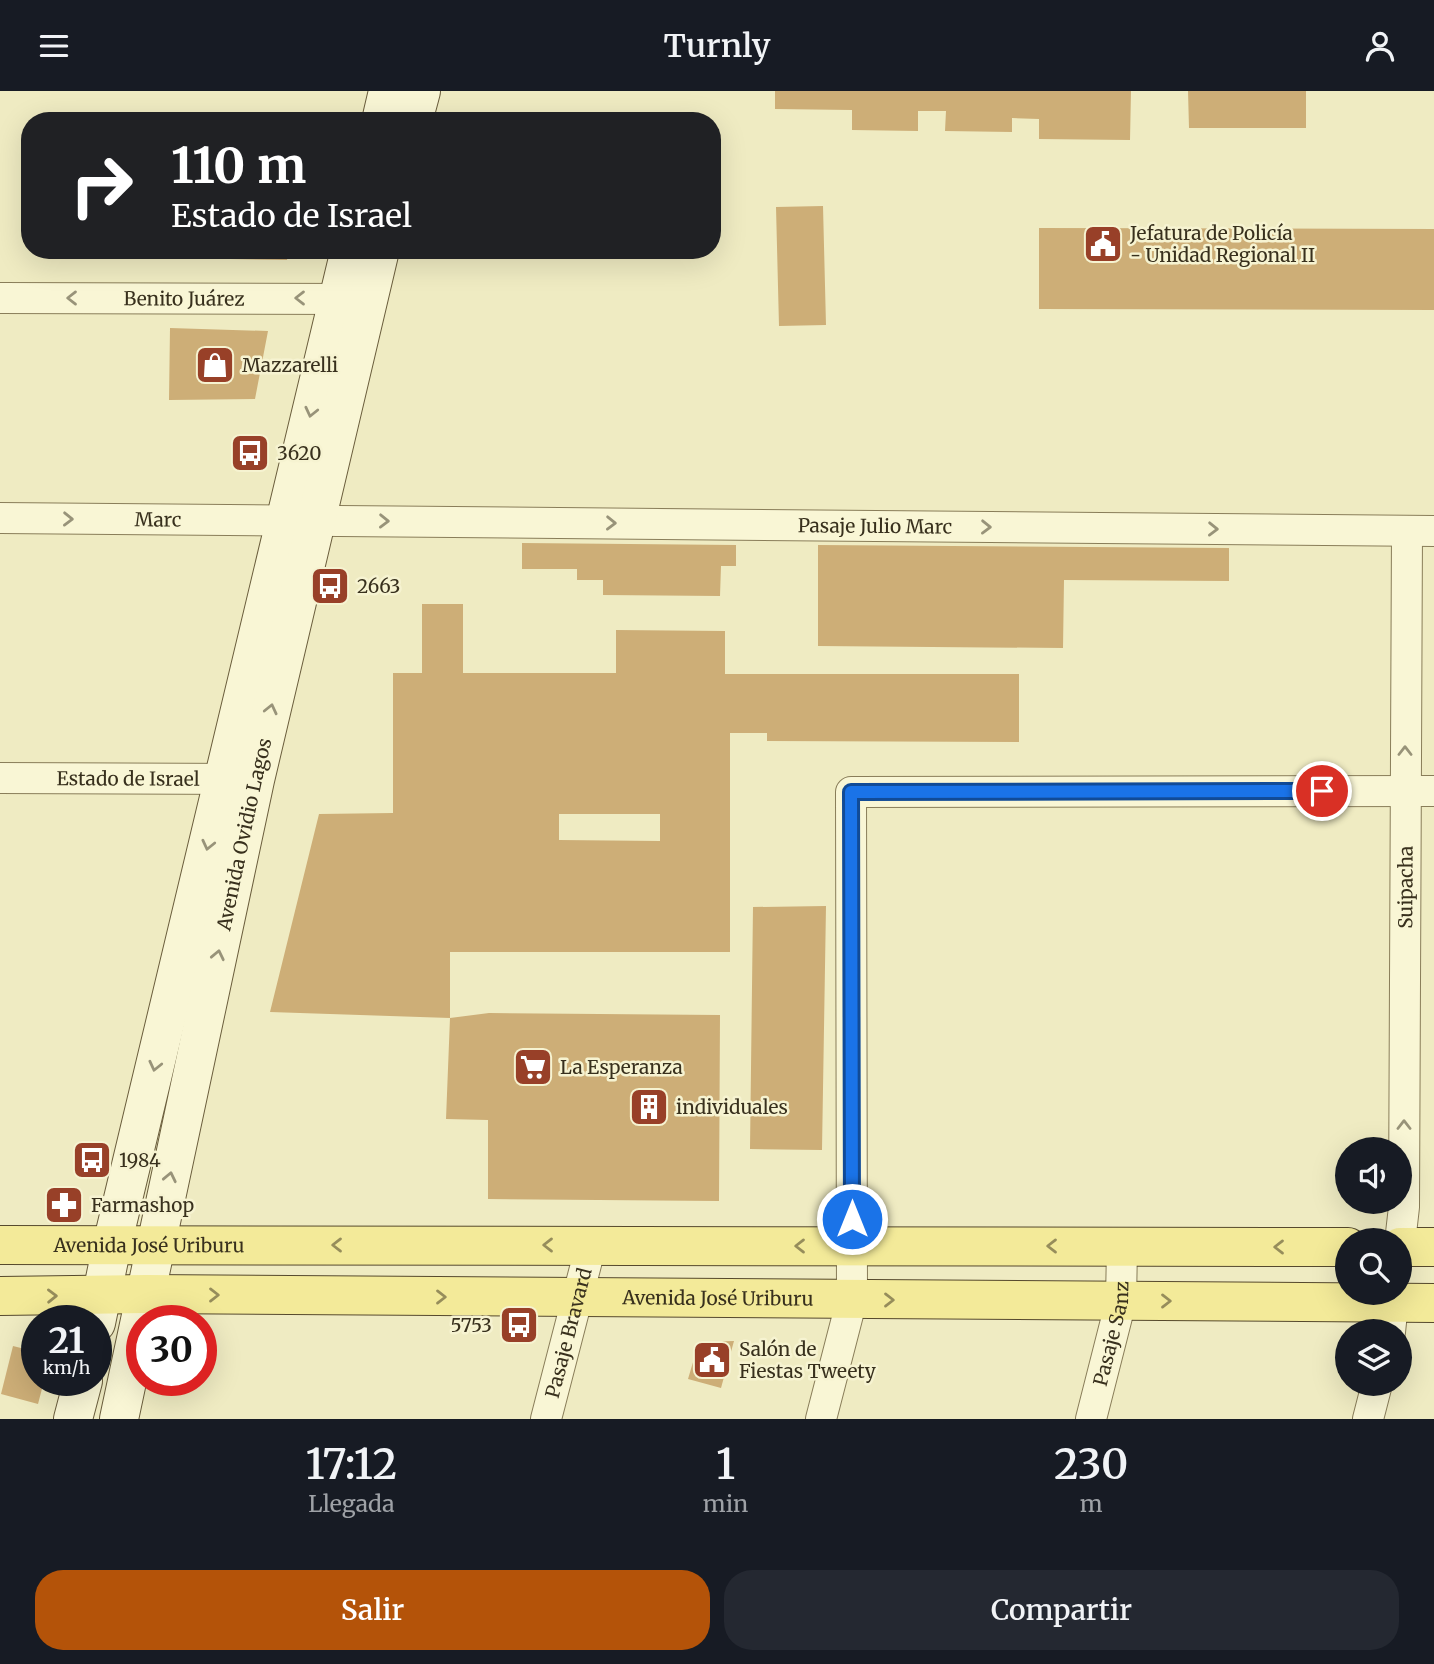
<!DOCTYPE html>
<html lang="es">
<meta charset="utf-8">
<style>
:root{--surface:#171b24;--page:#242831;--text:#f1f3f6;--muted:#9ea1a6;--accent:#b45309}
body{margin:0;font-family:Merriweather,serif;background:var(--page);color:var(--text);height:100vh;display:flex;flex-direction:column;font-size:26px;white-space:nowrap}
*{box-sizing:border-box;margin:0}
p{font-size:23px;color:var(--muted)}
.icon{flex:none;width:38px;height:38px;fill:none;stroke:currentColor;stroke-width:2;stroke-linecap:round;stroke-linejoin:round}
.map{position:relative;height:1328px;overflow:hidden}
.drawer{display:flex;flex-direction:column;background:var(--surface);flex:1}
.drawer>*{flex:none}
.top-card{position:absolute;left:21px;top:21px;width:700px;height:147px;border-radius:28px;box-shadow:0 7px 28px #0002;background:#202124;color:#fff;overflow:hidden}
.tools{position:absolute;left:1335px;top:1046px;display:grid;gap:14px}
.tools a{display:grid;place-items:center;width:77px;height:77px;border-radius:50%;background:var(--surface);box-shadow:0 7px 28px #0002;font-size:35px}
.speed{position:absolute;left:21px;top:1214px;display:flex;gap:14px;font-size:35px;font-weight:700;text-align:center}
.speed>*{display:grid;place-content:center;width:91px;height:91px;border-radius:50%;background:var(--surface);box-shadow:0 7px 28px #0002;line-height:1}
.speed small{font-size:18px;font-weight:400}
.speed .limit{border:10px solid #d22;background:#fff;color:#111}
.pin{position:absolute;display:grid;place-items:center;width:60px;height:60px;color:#fff;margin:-30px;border:4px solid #fff;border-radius:50%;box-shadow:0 2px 7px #0007}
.me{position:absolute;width:77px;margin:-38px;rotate:0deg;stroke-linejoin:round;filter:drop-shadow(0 0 5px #0008)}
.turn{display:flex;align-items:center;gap:24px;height:147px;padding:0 35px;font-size:32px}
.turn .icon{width:91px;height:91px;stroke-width:2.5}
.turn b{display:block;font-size:49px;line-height:60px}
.eta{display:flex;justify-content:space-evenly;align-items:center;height:119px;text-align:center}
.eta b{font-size:42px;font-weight:600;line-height:49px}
.cta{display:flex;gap:14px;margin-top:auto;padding:14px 35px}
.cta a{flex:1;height:80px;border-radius:28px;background:var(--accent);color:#fff;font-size:28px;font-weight:600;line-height:80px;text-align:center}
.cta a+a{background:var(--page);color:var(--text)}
header{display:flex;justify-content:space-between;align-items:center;height:91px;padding:0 35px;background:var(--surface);font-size:32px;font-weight:600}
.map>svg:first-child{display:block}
</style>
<header><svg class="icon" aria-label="menu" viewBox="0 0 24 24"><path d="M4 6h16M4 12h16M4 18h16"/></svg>Turnly<svg class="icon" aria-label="person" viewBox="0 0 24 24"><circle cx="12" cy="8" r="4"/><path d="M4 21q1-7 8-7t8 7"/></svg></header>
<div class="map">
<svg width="1434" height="1328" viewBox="0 0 1434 1328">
<rect width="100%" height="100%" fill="#efebc2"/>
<path fill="#cdae77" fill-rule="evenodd" d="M775,0H1131L1130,49L1039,48V28L1012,27V41L945,40L946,20H918V40L852,39V19L775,18Z
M1188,0H1306V37H1189Z
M823,115L826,234L779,235L776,116Z
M1039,137L1434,138V219L1039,218Z
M229,159H289L287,169L230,168Z
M170,237L268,240L255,308L169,309Z
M522,452L736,454V475H721L720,505L603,504V489H577V478H522Z
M818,454L1229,457V490L1064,489L1063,557L818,555Z
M422,513H463V582H616V539L725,540V583H1019V651L767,650V642H730V861H450V927L489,922L720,924L719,1110L488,1108V1029L446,1028L450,927L270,921L319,723L393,722V582H422ZM559,723H660V750L559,749Z
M826,815L822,1059L750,1058L753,816Z
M734,1250L721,1297L688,1288L699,1251Z
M13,1255L37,1261V1290H44L38,1313L1,1303Z"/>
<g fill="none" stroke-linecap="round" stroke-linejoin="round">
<g stroke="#897d59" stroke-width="32">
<g id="street">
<path id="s1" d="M0,207L357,208"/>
<path id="s2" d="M0,427L1434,440"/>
<path id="s3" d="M0,687L245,688"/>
<path id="s4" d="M1400,1151L1404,1116L1407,440"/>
<path d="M1390,1241L1394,1202"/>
<path id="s5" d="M546,1328L591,1154"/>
<path d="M821,1328L852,1208L851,701L1434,700"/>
<path id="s6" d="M1091,1328L1121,1210L1122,1156"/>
<path d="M1368,1328L1377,1293"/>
</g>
</g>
<g stroke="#6a5d3c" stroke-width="40">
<g id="secondary">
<path d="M381,30L388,0"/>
<path d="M413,30L421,0"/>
<path d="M96,1232L112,1154L350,159"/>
<path d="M73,1328L83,1290"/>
<path id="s7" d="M119,1328L255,689L380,159"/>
</g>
</g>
<g stroke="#56492d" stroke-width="40">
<g id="primary">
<path id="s8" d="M0,1154L1348,1156"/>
<path d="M1400,1156H1434"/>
<path id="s9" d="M0,1205L146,1203L1434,1212"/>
</g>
</g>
<use href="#street" stroke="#f9f6d5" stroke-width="30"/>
<use href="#secondary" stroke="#f9f6d5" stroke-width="38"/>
<use href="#primary" stroke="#f3ea99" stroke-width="38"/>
</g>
<defs><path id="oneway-chevron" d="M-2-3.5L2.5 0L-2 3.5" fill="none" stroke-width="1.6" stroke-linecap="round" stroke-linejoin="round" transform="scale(1.75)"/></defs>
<g stroke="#989379">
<use href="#oneway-chevron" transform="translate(72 207) rotate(180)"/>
<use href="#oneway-chevron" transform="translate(300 207) rotate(180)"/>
<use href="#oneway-chevron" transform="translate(311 321) rotate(103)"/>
<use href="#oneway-chevron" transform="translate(68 428) rotate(1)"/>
<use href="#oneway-chevron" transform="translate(384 430) rotate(1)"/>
<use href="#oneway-chevron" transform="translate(611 432) rotate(1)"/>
<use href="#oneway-chevron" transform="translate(986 436) rotate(1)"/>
<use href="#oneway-chevron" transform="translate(1213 438) rotate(1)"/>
<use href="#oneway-chevron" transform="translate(271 618) rotate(-77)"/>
<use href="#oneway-chevron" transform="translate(1405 660) rotate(-90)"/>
<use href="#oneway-chevron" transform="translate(208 754) rotate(103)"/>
<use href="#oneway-chevron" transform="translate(218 864) rotate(-78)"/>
<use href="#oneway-chevron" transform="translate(155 975) rotate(103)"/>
<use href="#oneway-chevron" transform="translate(1404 1034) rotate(-90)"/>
<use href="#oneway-chevron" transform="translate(170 1086) rotate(-78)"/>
</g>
<g stroke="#968d5b">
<use href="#oneway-chevron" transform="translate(337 1154) rotate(-180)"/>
<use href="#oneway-chevron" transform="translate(548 1154) rotate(-180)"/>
<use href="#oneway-chevron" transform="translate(800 1155) rotate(-180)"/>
<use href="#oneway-chevron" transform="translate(1052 1155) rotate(-180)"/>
<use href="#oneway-chevron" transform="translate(1279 1156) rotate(-180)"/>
<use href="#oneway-chevron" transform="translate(214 1204)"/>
<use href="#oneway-chevron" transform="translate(52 1205) rotate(-1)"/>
<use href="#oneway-chevron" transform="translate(441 1206)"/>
<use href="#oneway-chevron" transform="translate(889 1209)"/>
<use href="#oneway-chevron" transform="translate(1166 1210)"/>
</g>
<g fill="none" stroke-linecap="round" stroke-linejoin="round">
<g stroke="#114b97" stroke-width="18">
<path id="route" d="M852,1128L851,701L1322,700"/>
</g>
<use href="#route" stroke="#1a73e8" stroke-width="12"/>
</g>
<defs>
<g id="civic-square" transform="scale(2.0125)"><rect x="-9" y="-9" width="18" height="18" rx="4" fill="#984028" stroke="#f6f3d1"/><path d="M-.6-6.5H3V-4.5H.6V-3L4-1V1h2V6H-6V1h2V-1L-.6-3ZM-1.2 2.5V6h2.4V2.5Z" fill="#fff"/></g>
<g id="shop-square" transform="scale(2.0125)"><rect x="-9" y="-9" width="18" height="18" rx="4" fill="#984028" stroke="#f6f3d1"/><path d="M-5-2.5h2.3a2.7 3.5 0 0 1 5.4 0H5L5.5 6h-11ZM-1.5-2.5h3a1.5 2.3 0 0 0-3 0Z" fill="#fff"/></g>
<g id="bus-square" transform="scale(2.0125)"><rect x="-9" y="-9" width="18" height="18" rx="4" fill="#984028" stroke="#f6f3d1"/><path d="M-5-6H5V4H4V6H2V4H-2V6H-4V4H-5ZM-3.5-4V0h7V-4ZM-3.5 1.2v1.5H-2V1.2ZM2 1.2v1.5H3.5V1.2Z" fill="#fff"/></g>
<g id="supermarket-square" transform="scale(2.0125)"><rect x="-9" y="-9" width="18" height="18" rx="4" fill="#984028" stroke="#f6f3d1"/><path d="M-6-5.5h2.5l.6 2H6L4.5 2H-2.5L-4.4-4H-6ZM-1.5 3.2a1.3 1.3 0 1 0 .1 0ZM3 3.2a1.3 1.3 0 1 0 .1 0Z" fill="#fff"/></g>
<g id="building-square" transform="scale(2.0125)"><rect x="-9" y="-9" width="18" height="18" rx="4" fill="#984028" stroke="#f6f3d1"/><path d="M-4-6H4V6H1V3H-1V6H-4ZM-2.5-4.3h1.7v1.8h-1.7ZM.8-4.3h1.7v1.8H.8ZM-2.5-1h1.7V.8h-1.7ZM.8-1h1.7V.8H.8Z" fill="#fff"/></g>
<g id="pharmacy-square" transform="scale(2.0125)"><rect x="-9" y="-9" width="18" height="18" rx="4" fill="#984028" stroke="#f6f3d1"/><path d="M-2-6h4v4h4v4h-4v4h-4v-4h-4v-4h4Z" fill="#fff"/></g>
</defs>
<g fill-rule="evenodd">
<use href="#civic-square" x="1103" y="153"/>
<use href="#shop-square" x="215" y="274"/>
<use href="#bus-square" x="250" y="362"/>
<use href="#bus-square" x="330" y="495"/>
<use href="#supermarket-square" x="533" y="976"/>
<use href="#building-square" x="649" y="1016"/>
<use href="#bus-square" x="92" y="1069"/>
<use href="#pharmacy-square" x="64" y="1114"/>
<use href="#bus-square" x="519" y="1234"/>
<use href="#civic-square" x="712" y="1269"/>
</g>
<g text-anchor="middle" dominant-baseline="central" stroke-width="5" stroke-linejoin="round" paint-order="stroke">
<g font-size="19" fill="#38301d" stroke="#f6f3d1" text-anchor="start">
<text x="1130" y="142">Jefatura de Policía<tspan x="1130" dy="22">- Unidad Regional II</tspan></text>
<text x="242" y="274">Mazzarelli</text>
<text x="277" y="362">3620</text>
<text x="357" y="495">2663</text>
<text x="560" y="976">La Esperanza</text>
<text x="676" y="1016">individuales</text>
<text x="119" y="1069">1984</text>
<text x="91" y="1114">Farmashop</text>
<text x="492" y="1234" text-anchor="end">5753</text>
<text x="739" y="1258">Salón de<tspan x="739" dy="22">Fiestas Tweety</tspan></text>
</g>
<g font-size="19" fill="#38301d" stroke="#f6f3d1">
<text stroke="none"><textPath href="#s1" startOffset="184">Benito Juárez</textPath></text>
<text stroke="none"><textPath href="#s2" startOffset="158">Marc</textPath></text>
<text stroke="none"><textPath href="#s2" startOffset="875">Pasaje Julio Marc</textPath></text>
<text stroke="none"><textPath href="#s3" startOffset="128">Estado de Israel</textPath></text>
<text stroke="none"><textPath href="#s7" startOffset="598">Avenida Ovidio Lagos</textPath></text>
<text stroke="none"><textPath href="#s4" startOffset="355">Suipacha</textPath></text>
<text stroke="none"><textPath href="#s8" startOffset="149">Avenida José Uriburu</textPath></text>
<text stroke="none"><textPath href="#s9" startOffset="718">Avenida José Uriburu</textPath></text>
<text stroke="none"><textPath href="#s5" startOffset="89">Pasaje Bravard</textPath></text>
<text stroke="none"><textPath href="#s6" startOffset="88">Pasaje Sanz</textPath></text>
</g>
</g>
</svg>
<div class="tools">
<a><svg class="icon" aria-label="sound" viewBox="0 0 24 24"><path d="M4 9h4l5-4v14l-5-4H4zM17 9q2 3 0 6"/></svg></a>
<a><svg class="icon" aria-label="search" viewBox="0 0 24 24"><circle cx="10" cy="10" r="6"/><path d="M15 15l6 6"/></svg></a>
<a><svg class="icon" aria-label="layers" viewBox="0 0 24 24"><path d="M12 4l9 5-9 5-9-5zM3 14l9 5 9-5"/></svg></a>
</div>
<div class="speed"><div>21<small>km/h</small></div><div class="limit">30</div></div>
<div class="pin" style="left:1322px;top:700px;background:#d93025"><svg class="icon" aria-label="arrive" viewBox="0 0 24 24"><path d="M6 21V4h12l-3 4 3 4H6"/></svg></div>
<svg class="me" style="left:852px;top:1128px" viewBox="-20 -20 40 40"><circle r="17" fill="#1a73e8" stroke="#fff" stroke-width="3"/><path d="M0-11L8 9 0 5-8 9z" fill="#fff"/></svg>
<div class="top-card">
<div class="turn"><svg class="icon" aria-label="right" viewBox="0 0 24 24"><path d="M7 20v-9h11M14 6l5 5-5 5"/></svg><div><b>110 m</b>Estado de Israel</div></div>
</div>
</div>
<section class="drawer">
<div class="eta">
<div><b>17:12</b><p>Llegada</p></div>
<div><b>1</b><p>min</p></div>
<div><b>230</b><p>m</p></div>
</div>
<div class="cta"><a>Salir</a><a>Compartir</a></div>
</section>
